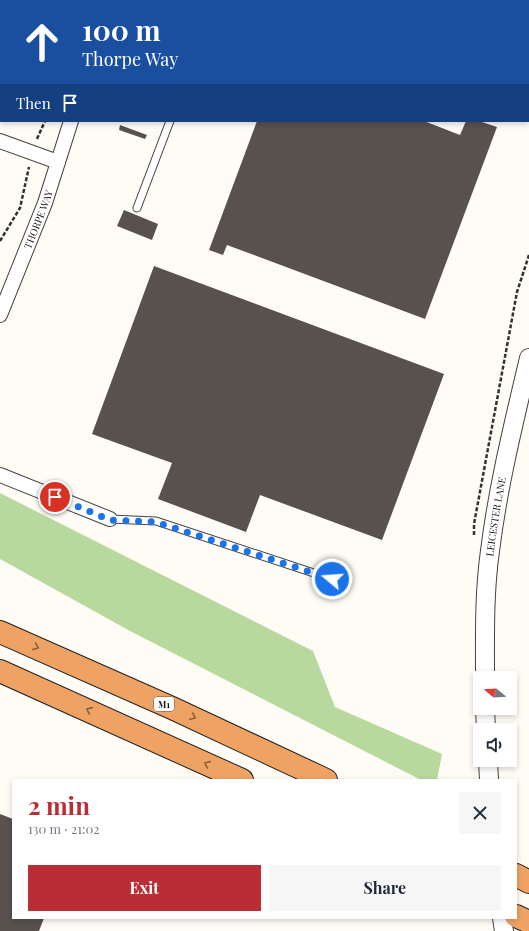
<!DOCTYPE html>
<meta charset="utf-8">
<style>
:root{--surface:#fff;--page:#f6f6f7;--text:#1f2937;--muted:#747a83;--accent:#bb2d34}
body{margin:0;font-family:"Playfair Display",serif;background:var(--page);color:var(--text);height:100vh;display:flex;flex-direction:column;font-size:15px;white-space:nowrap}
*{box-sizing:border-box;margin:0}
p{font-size:13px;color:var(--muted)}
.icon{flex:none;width:22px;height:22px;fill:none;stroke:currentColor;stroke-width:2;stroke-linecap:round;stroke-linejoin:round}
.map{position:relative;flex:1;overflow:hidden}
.drawer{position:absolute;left:12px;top:779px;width:505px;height:140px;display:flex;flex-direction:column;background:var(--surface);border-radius:0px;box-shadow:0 2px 6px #0003}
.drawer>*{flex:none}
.banner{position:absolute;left:0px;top:0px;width:529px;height:122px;box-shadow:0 2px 6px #0003;background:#1a4fa0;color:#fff;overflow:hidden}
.needle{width:26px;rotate:288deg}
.tools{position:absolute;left:473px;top:671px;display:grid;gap:8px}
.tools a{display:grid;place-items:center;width:44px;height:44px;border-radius:0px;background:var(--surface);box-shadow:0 2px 6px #0003;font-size:20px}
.pin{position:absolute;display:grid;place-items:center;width:34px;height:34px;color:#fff;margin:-17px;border:2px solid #fff;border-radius:50%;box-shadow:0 1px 4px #0007}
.me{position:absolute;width:44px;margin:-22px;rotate:288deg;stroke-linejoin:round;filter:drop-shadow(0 0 3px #0008)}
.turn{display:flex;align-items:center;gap:14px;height:84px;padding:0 16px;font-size:18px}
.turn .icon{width:52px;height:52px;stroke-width:2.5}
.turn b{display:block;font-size:28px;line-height:34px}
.then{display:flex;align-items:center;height:38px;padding:0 16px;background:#0003;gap:8px;font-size:15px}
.round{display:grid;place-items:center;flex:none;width:42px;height:42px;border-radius:0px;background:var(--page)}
.headline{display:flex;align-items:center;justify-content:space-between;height:68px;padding:0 16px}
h1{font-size:24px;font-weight:700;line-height:30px;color:var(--accent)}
.cta{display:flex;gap:8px;margin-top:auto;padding:8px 16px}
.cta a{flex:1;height:46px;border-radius:0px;background:var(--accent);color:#fff;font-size:16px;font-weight:700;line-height:46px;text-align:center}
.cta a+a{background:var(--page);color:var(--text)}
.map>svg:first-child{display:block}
</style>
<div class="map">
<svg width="529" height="931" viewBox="0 0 529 931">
<rect width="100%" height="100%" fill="#fefcf4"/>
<path fill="#b8d99e" d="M0,493L313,651L335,707L442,754L437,780H421L130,631L0,559Z"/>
<path fill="#59514d" d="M257,121H424L460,135L466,121H479L497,127L425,319L227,245L223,255L209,250Z
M120,125L147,135L145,139L119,130Z
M124,210L158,224L152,240L117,226Z
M154,266L444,374L382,540L260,495L246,532L158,499L172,463L92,434Z
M0,814L13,819V918H44L39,931H0Z"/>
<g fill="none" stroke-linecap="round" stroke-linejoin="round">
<g stroke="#434343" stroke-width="9">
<path id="service" d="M488,0V1
M399,1L400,0
M137,208L170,121
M110,519L156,521L332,579"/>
</g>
<g stroke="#434343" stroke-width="16">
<g id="minor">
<path d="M109,1L110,0"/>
<path d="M0,25H1"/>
<path d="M0,141L58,162"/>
<path id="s1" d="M0,315L45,203L71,121"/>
<path d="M0,475L110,519"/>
</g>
</g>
<g stroke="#434343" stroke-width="20">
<g id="tertiary">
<path id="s2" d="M485,678C485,636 484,593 490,551C498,486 514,422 529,358"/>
<path d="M485,708L486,730"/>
<path d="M488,760L489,780"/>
<path d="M502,918L504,931"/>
</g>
</g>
<g stroke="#212121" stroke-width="24">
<path id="motorway" d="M0,632L172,708L326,780
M0,671L242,780
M516,875L529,882
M516,916L529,922"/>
</g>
<path stroke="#323232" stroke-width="2.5" stroke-dasharray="4 2" stroke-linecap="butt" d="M90,1L91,0
M37,139L45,121
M0,241L20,208L29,167
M474,535V524L517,292L529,255"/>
<use href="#service" stroke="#fff" stroke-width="7"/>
<use href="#minor" stroke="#fff" stroke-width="14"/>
<use href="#tertiary" stroke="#fff" stroke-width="18"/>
<use href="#motorway" stroke="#eea263" stroke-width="22"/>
</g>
<defs><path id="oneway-chevron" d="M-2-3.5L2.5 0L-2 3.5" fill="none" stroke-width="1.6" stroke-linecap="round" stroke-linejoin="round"/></defs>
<g stroke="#8a603e">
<use href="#oneway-chevron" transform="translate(36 647) rotate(23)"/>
<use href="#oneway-chevron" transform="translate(89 710) rotate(-156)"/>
<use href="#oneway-chevron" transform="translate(193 717) rotate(25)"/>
<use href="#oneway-chevron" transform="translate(207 764) rotate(-156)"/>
</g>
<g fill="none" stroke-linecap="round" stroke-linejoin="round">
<path stroke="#1a73e8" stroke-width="7" stroke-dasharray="0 12.6" d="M55,497L110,520L156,522L332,579"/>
</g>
<g text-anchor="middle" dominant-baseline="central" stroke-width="4" stroke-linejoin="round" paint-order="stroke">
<rect fill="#fff" stroke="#585858" stroke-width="1" x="154" y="697" width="20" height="14" rx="3"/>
<g font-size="9" font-weight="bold" fill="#101010">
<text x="164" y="704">M1</text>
</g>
<g font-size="10" fill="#101010" stroke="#fff">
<text stroke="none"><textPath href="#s1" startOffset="103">THORPE WAY</textPath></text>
<text stroke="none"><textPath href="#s2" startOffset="162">LEICESTER LANE</textPath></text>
</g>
</g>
</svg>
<div class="tools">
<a><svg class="needle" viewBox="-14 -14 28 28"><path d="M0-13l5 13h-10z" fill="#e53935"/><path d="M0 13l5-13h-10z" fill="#747a83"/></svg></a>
<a><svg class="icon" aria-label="sound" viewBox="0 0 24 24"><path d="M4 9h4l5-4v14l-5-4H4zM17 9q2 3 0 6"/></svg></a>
</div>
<div class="pin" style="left:55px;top:497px;background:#d93025"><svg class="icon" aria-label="arrive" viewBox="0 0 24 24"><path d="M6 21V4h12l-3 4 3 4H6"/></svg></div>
<svg class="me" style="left:332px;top:579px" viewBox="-20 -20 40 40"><circle r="17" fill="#1a73e8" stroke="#fff" stroke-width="3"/><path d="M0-11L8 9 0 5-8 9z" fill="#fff"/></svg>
<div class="banner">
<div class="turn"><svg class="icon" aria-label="ahead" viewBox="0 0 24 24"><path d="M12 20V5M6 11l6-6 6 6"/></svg><div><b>100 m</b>Thorpe Way</div></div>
<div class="then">Then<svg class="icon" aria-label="arrive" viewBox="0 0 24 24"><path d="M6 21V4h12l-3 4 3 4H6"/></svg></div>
</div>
<section class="drawer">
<div class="headline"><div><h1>2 min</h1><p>130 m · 21:02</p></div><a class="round"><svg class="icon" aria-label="close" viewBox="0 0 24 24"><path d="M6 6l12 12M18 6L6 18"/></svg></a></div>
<div class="cta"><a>Exit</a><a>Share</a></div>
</section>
</div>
